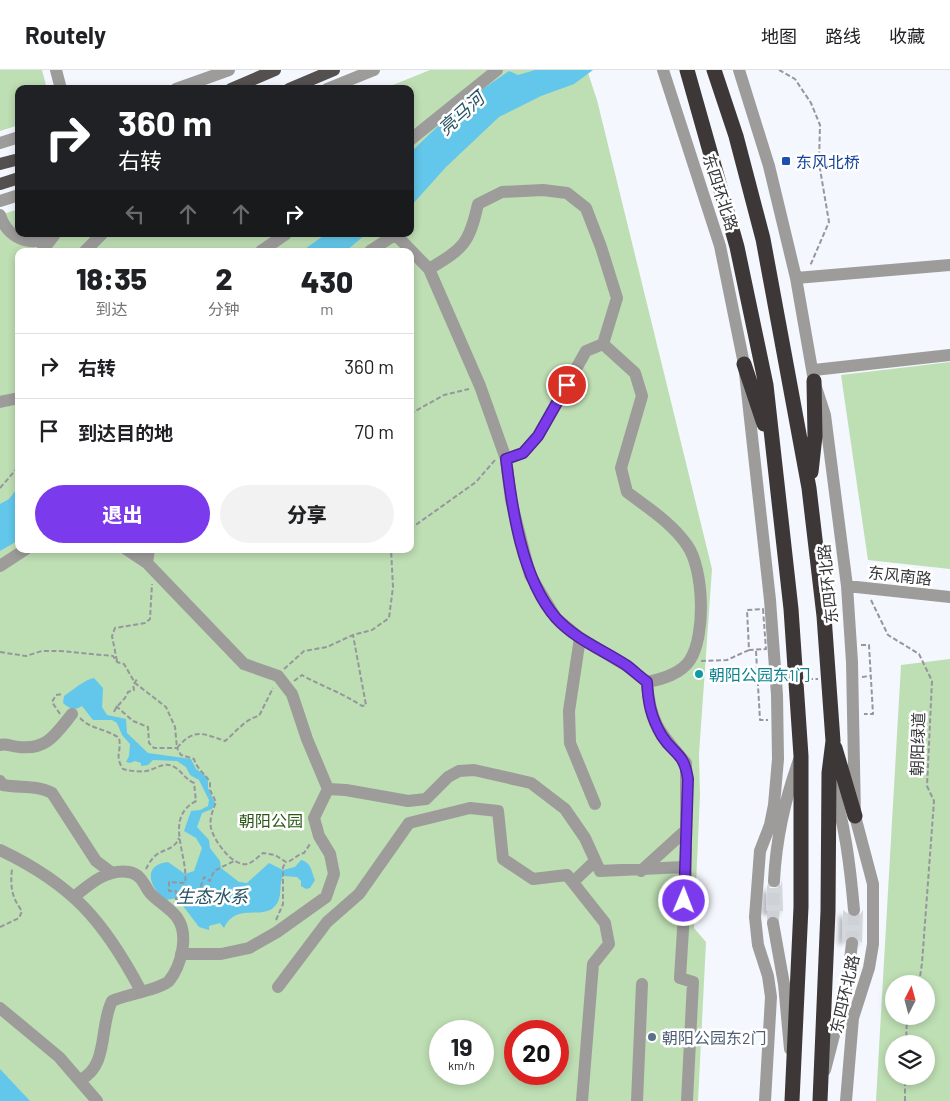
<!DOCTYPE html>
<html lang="zh">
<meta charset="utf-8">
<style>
:root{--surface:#fff;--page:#f2f2f2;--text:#202124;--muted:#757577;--line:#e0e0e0;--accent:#7c3aed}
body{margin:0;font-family:Barlow,"Noto Sans SC",sans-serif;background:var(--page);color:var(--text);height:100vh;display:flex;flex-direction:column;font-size:19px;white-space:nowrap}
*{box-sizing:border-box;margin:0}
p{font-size:16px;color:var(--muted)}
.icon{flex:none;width:28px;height:28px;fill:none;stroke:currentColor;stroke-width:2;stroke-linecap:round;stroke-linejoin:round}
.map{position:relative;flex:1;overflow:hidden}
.drawer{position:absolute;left:15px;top:178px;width:399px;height:305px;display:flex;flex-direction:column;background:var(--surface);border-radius:10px;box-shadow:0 2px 8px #0003}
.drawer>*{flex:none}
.banner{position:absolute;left:15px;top:15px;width:399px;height:152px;border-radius:10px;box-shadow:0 2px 8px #0003;background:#202124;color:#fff;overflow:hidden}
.needle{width:32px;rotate:6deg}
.buttons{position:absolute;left:885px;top:905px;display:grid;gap:10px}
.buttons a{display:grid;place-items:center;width:50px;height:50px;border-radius:50%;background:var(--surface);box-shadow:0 2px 8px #0003;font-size:25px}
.speed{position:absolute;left:429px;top:950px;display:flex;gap:10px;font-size:25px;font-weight:700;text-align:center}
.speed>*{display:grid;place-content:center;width:65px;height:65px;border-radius:50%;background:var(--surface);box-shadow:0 2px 8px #0003;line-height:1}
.speed small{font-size:12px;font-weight:400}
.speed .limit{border:8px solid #d22;background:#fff;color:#111}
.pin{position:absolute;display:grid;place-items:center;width:42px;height:42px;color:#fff;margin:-21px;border:2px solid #fff;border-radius:50%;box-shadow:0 1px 5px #0007}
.me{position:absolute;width:55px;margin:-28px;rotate:1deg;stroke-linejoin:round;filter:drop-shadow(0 0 4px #0008)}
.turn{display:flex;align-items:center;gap:18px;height:105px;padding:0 20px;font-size:22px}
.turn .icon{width:65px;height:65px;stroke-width:2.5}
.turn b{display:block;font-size:35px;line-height:42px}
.lanes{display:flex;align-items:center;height:48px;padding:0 20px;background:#0003;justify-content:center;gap:25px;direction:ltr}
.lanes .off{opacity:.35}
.eta{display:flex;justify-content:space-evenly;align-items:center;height:85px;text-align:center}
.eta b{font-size:30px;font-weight:800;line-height:35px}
.action{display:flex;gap:10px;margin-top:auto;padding:10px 20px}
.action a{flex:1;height:58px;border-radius:30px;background:var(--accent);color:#fff;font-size:20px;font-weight:800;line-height:58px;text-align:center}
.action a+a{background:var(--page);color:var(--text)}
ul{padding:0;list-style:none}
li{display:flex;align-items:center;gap:15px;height:65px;padding:0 20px;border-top:1px solid var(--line)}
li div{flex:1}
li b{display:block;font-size:19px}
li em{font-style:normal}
header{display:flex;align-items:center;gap:30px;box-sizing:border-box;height:70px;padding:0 25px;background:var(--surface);border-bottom:1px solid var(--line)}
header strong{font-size:24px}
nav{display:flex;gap:28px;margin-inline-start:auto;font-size:18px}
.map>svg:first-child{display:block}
</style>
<header>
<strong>Routely</strong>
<nav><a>地图</a><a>路线</a><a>收藏</a></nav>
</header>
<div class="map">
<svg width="950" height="1031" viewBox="0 0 950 1031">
<defs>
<filter id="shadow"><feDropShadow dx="-4" dy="4" stdDeviation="2.5" flood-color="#0004"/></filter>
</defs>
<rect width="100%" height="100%" fill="#f4f7fd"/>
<path fill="#bedeb3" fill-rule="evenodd" d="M0,0H42L47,19H19V55L0,61Z
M430,0H587L597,30L712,499L699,684L700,725L694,858L706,872L698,1031H0V145L19,139V164H410V19H383ZM19,181H410V479H19ZM440,961H482V1004H440ZM515,961H558V1004H515Z
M950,292V499L868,490L841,305Z
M950,589V1031H876L901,595ZM894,914H926V946H894ZM894,974H926V1006H894Z"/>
<path fill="#62c7ea" d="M535,0H593L574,14L541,26L499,47L446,97L410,137V83L461,34L509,1L518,5Z
M326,164H366L346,181H302Z
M19,416V470L0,481V434L9,429Z
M94,608L103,618L102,637L107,645L126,649L127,663L148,683L191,689L196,699L205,705L208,711V718L215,733L212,739L202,743L197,757L209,770L210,778L220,791L221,798L239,812L247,813L269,793L283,800L295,797L301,790C312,793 311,801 315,810L310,818L306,819L301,816V811L297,807L283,806C278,816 284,829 273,838C259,849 236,833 224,858L220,853L209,856V860L199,857L177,828L166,830C150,819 141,795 168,792L185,804L194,801L202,778L196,768L184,761L191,741L200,740L208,736L209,730L199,710L190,705L186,697L177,691L153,690L148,695L141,696V693L135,691L130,693L126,692L129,686L130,674L122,665L117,653L112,650H93L82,636C74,641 70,639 63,633L64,626C73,620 84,610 94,608Z
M0,999L30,1031H0Z"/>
<path fill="#d3d6db" filter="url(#shadow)" d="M782,808L783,841H766L767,815L770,818H777L781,815Z
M843,840L854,848L859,846L863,840L862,873L852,865L842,872Z"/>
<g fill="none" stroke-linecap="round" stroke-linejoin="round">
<path stroke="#ced1d6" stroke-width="12" stroke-dasharray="12 6" stroke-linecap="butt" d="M773,853L774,811
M852,873L854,840"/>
<path stroke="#95979c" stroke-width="2" stroke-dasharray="5 2.5" stroke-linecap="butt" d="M779,0L795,9L811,33L820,55L819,93L829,152L810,196
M410,344L444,325L469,319
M0,418L19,396
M410,459L476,412L495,390
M871,530L888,565L919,584L932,611L927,716L934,731L922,893L919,914
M763,539L766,579L749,580L747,540Z
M861,575H869L873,644H864
M756,581L760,650H768
M0,582L26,586L42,581H60L113,586L117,592L124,594L135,613L166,637L175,657L177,678
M117,591L112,566L115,558L145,553L150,549L152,514
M701,591L727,590L749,580
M284,599L304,581L327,577L353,565L372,560L389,548L393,517L391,479
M862,607L870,606
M808,609H818
M294,611L302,605C323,617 341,622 362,636L366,635L353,565
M758,612H765
M116,636L133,651L148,657L149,673L154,678H177L181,685L194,689C198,701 204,702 210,712V720L216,732C213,740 209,749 211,758C214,771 233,797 247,794C252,793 258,787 263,783L275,785L286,792C293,791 296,785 304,783L310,774
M114,642C117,634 125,631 128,622L134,620L133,615L138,608
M60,644L52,632L56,625L63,624
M80,648C90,659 107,659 119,668C122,682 114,685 123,699C130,701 139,702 146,701C157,699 165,690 176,698C183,703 184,708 194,713L196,731C163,748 189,786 185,813L169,812V821H176V830
M177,678C194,658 202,663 225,671C236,662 245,649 259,646L273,618
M146,799C148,795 152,788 156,785C166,778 174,780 179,768
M176,830H193L192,822H199L204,807L210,811L214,801L234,791
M276,850L283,834V797L286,792
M0,857L19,848L22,841C12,828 10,817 12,799
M906,974L907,946
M905,1031V1006"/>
<path stroke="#9e9b9b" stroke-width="12" d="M56,0L61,19
M663,0L720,176L744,294L770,530L777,625L778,689L774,735L770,755L760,781L755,847L758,875L768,906L771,927L765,1031
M739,0L769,96L796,208L814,311L825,345L847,516L852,592L855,746L873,814V874L869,898L853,948L846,1031
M176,19L229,0
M327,19L374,0
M410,70L497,0
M0,73L19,67
M0,131L19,125
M0,145C6,164 23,175 42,170L46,164
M395,164L429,199L480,316L506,389L511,430L530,505L556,548L580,568L627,596L647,612C650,653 660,663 686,693V811L680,908L693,912L687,1031
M42,181L55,164
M85,181L102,164
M261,181L286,164
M370,181L396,164
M429,199C464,178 469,174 478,134L502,122L543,120L567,123L586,138L601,177L617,228L603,274L635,303L642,326L621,398L627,422C648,438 672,453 687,475C704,499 706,565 690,590C681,604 662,609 647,612
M796,208L950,195
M814,300L950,285
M0,332L19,328
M506,389L523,383L538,366L586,281L603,274
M126,479L147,493
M149,479L147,493L244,594L278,606L292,624L307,669L328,719L346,720L408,731L426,729L448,707L459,701L474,700L531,713L565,739L585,768L600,801L684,797
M0,496L26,479
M847,516L950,527
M580,568L569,641L570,673L595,734
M0,675C6,673 13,677 19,677C47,680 56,664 72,644
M831,710C845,753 850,795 854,840
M0,711L3,715C20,718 38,715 52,723L96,791L112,803
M0,780C72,814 104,851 141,921
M641,801L685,761
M774,811C776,770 785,729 799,690
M573,812L594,792
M75,826C90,814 108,798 129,802C141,804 144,815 150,823C158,832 173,840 178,849C189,866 181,896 169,911C161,919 125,925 112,931C99,957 109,996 80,1010
M773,853L784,914L790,979
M181,884H221L249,878L277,862L326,827L334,804L330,784L319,766L314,748L328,719
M278,917L327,852L359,824L409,753L470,738L498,741L503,789L533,809L567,805L605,853L609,874L593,894L582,1031
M0,938L59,987L97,1031
M825,1000L847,915L852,873
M637,1031L642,914"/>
<path stroke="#555050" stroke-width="12" d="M231,19L275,0
M289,19L334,0
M0,94L19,89
M0,114L19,108"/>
<path stroke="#3d3737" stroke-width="15" d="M687,0L737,177L766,315L791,539L801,686V837L792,1031
M714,0L736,66L763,169L809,418L824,546L833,671L829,703L828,841L820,1031
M744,294L764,354
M811,402L815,366L814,311
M835,678L855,746"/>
</g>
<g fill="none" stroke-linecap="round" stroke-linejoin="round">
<g stroke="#51269a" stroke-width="12">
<path id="route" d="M567,315L538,366L523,383L506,389C512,439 522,509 556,548C575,569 603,580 626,595C633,600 640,607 647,612C648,632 651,648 662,666C674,685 684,682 688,709L684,831"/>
</g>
<use href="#route" stroke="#7c3aed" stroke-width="9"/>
</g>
<rect fill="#1a4fb4" stroke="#fff" stroke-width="2" x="781" y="86" width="10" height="10" rx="2.5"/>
<circle fill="#0f9aa8" stroke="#fff" stroke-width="2" cx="699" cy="604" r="5"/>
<circle fill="#5c6f8a" stroke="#fff" stroke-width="2" cx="652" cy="967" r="5"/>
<g text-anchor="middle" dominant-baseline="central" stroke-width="5" stroke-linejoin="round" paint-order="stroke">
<g font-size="16" fill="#164399" stroke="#fff" text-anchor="start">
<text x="796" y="91">东风北桥</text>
</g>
<g font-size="16" fill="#37383b" stroke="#fff">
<text transform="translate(721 122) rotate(72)">东四环北路</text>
<text transform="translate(900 505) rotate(6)">东风南路</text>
<text transform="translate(827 514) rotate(-96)">东四环北路</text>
<text transform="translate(917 674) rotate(-88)">朝阳绿道</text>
<text transform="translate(844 924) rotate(-77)">东四环北路</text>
</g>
<g font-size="16" fill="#0d838f" stroke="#fff" text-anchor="start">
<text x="709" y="604">朝阳公园东1门</text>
</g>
<g font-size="16" fill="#295714" stroke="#fff">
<text x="271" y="750">朝阳公园</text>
</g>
<g font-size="16" fill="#4e5e75" stroke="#fff" text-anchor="start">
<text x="662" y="967">朝阳公园东2门</text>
</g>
<g font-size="18" font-style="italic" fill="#275362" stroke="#fff">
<text transform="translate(461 43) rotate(-42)">亮马河</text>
<text x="212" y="826">生态水系</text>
</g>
</g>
</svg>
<div class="buttons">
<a><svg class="needle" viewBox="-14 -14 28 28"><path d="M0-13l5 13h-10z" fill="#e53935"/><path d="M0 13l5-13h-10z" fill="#757577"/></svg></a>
<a><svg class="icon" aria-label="layers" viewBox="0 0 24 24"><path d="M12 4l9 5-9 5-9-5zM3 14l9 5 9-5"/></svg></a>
</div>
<div class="speed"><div>19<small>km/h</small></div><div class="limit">20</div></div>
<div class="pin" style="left:567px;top:315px;background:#d93025"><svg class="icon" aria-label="arrive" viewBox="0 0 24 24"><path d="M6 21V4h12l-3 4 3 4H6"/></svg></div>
<svg class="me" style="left:684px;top:831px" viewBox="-20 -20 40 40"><circle r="17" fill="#7c3aed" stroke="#fff" stroke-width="3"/><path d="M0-11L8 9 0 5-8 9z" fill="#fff"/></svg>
<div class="banner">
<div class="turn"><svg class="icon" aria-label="right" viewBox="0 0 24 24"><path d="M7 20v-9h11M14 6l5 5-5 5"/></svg><div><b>360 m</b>右转</div></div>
<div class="lanes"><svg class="icon off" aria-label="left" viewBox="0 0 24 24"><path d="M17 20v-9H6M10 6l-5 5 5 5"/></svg><svg class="icon off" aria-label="ahead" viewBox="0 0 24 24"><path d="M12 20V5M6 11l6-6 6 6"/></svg><svg class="icon off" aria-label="ahead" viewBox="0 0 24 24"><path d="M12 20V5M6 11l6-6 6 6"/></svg><svg class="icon" aria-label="right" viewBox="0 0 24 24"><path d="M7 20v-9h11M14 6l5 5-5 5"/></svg></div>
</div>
<section class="drawer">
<div class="eta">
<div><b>18:35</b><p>到达</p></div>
<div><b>2</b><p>分钟</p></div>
<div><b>430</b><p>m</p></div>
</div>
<ul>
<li><svg class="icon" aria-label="right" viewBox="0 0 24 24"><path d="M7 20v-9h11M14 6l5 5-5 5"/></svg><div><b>右转</b></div><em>360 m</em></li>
<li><svg class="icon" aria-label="arrive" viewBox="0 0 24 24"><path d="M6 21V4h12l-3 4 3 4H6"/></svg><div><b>到达目的地</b></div><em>70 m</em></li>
</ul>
<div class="action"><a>退出</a><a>分享</a></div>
</section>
</div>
